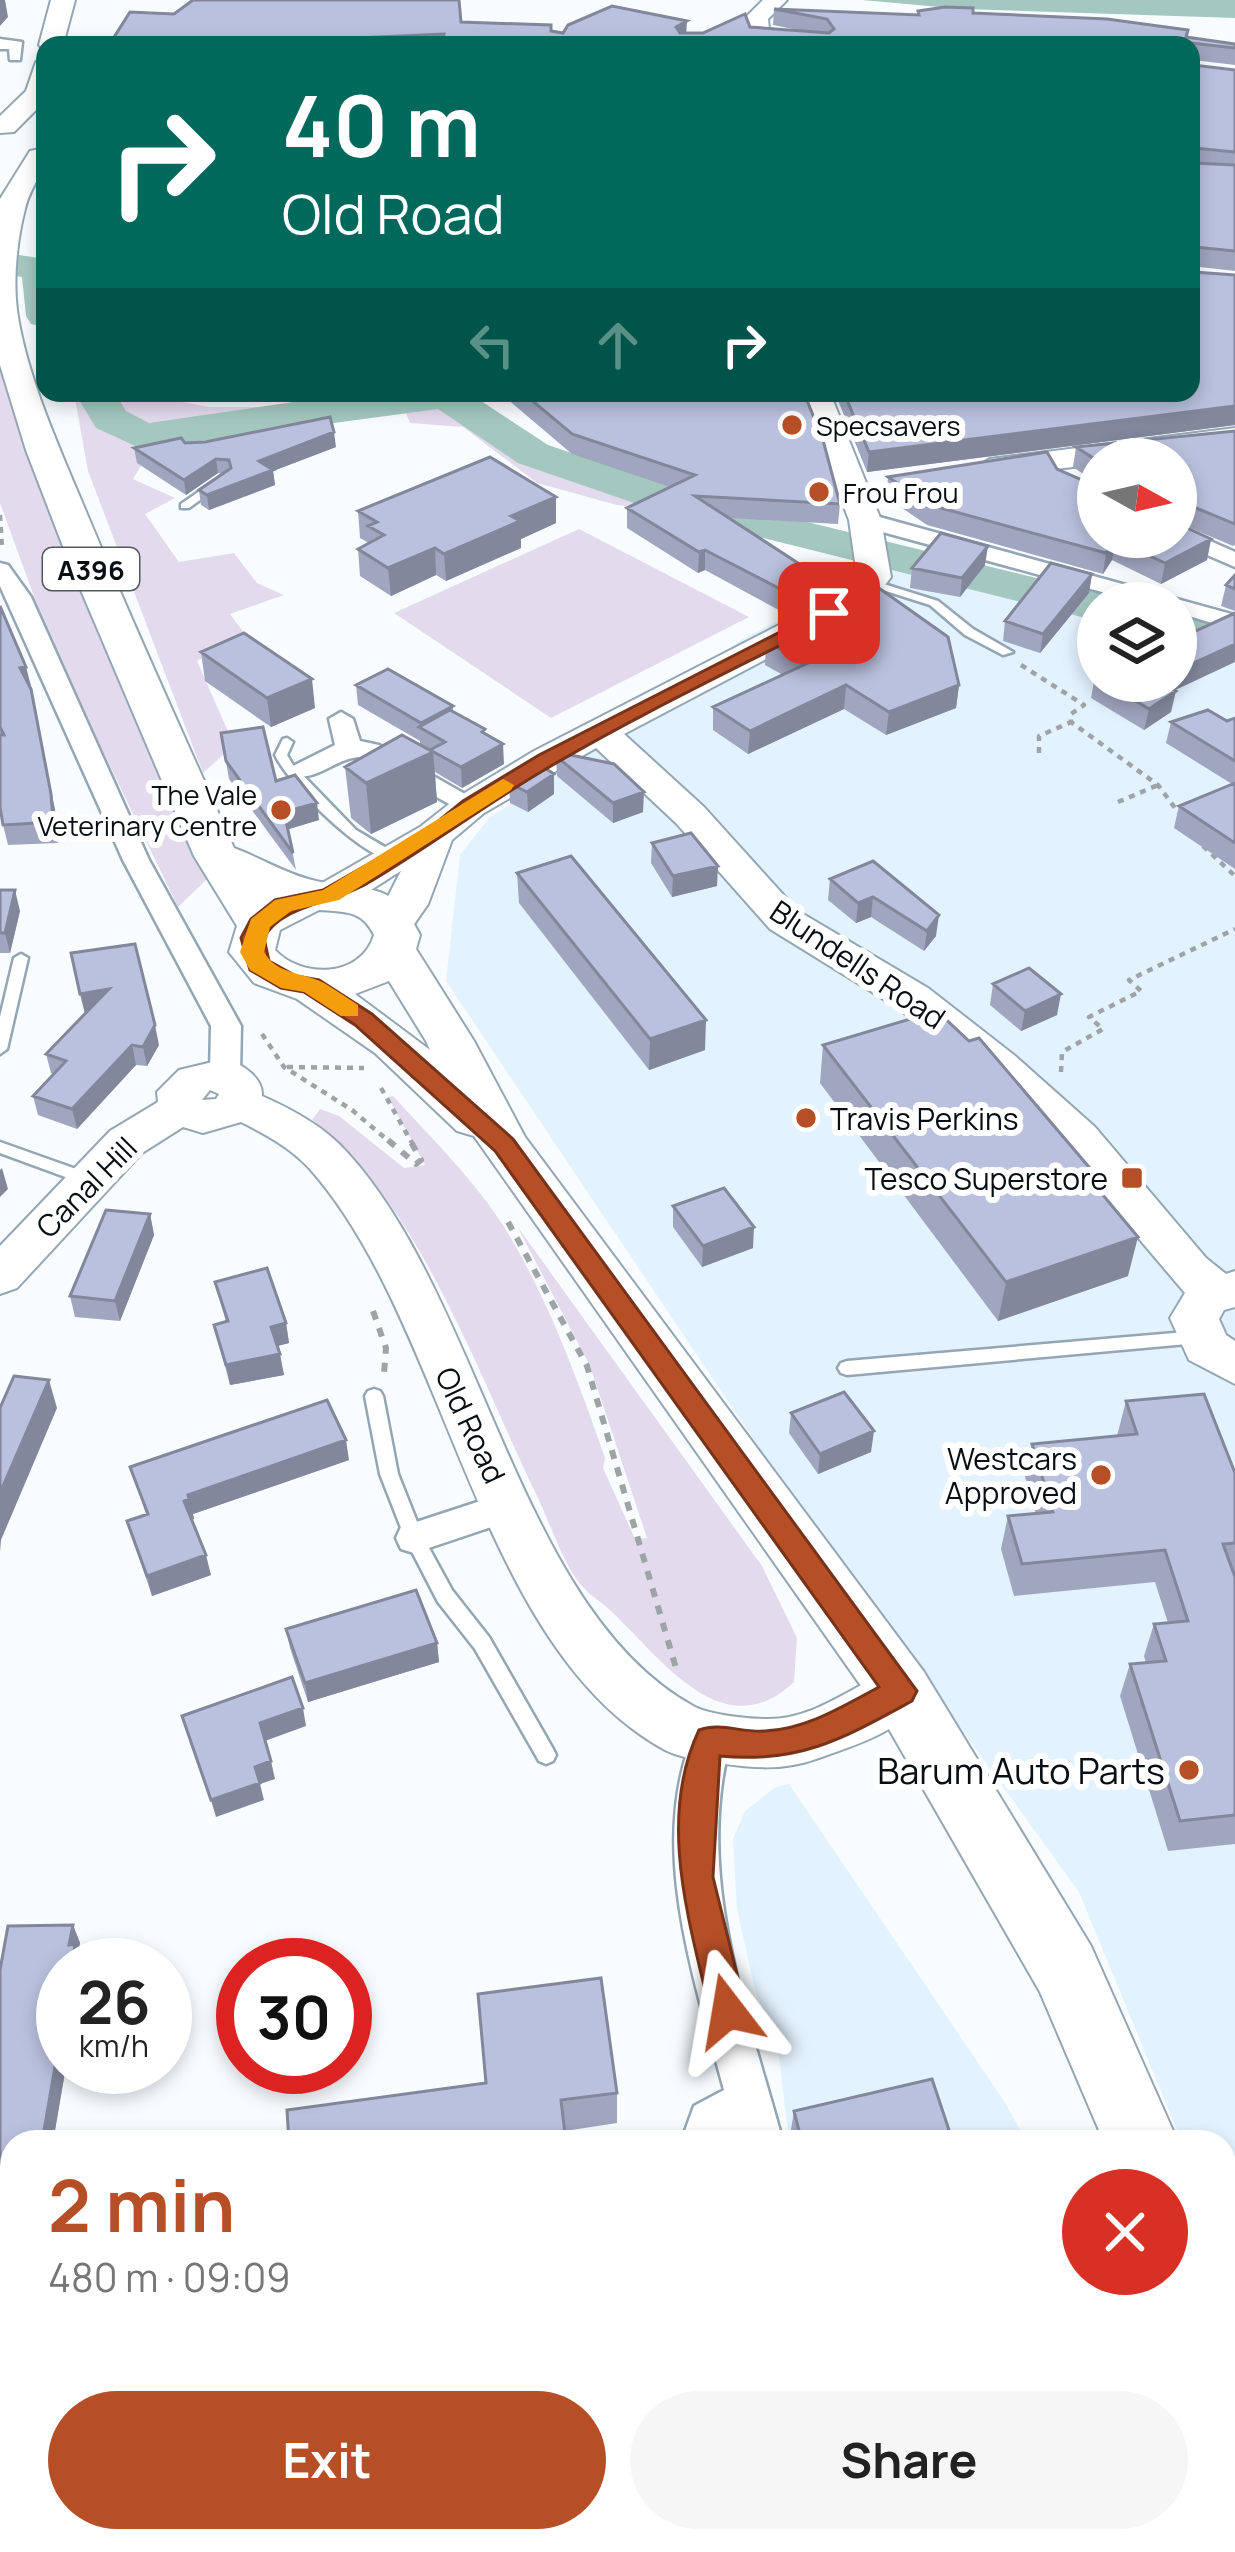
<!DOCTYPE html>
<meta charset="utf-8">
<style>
:root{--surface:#fff;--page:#f6f6f6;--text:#222;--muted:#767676;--accent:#b64f26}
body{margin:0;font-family:Manrope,sans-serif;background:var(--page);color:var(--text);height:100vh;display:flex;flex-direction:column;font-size:45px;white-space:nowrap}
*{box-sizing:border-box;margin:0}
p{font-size:39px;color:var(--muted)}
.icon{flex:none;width:66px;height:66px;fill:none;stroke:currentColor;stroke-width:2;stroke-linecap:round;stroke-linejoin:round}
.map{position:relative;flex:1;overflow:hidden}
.panel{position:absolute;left:0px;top:2130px;width:1236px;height:423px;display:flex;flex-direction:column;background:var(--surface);border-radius:36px 36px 0 0;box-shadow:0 6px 18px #0003}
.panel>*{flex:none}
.banner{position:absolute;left:36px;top:36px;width:1164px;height:366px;border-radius:24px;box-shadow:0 6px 18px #0003;background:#00695c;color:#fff;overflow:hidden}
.needle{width:78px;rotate:98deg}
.fabs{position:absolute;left:1077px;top:438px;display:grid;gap:24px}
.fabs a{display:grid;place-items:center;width:120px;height:120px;border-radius:50%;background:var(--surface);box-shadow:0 6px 18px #0003;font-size:60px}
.speed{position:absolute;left:36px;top:1938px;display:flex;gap:24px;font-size:60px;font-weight:700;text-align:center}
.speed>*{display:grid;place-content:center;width:156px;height:156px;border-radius:50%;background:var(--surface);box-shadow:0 6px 18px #0003;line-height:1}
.speed small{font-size:30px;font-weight:400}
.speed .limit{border:18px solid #d22;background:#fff;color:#111}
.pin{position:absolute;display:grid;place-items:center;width:102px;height:102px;color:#fff;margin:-51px;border-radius:24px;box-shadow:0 6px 18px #0006}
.me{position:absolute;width:132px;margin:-66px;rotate:346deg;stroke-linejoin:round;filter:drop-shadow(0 0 9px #0008)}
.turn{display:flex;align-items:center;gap:42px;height:252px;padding:0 48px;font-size:54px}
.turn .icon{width:156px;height:156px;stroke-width:2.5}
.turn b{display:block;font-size:84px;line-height:102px}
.lanes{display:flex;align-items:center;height:114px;padding:0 48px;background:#0003;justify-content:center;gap:60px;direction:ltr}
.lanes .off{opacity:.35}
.round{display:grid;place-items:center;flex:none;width:126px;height:126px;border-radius:63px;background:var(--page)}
.head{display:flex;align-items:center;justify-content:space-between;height:204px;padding:0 48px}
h1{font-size:72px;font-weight:700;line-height:90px;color:var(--accent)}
.button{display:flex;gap:24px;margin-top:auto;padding:24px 48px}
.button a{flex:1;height:138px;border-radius:72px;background:var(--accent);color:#fff;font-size:48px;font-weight:700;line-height:138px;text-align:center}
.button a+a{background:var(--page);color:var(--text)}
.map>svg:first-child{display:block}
</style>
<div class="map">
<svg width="1235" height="2552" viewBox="0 0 1235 2552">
<rect width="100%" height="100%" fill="#f8fcff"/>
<path fill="#e2f2fe" d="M915,549L1100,603L1098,681H1176V625L1235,642V2271L1224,2245V2142H1182L1079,1892L772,1467L446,981L460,855L490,817L572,766L741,640Z
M789,1784L1004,2101L1027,2142H789L778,2048L755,1990L737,1909L733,1839L745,1811L776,1787Z"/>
<path fill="#e3dbed" d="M0,358L208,878L178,907L52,646L0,503Z
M74,393L112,394L113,436L152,447L133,479L175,498L145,514L179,562L234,553L257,583L284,595L230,614L244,633L197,661L234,745L203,773L88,471Z
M135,393L209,407H290L397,393H446L513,440L710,506L659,510L617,505L537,483L463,427L410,423L404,408L195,442L154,440L117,403Z
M579,529L749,617L551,718L394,613Z
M393,1096C432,1139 475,1180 506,1230C549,1300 578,1381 605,1458L603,1468L635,1539L647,1538L590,1366L517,1226L762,1566L797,1638L794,1682C725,1748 663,1661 615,1615C605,1604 590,1596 581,1585C561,1560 550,1522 536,1494C480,1378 415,1195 312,1120L320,1109L339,1116L404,1168L425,1165L388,1097Z"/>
<path fill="#a4c8bf" d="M862,0H1235V18L962,9Z"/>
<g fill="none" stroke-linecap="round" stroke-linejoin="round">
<path fill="#a4c8bf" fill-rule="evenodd" d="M0,252L45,259V327L31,324L26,316L22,277L0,274Z
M75,393H115L126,411L149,423L355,393H469L548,445L696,495L1115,597L1119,603H1098V621L666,514L518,463L438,409L142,449L96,428Z
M1176,613L1235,628V656L1176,641Z"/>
<g stroke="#94a6b4" stroke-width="5">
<path id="lane" d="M210,484L219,486L189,508H181V504Z
M871,580L938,601L973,629L1013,652L1003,655L965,635L930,605L867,585V581Z
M287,738L293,742L287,755L293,765L356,830L400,856V862C365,862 290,786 275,755L283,739Z
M21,954L28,958L7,1049L0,1054V1017L14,958Z
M0,1142L93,1175L95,1179L87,1185L0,1153Z
M1198,1331L1204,1333L1206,1337L1204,1341L1198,1343L847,1375L841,1373L838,1368L841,1363L847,1361Z
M374,1389L380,1391L383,1396L398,1474L423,1537L452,1590L489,1637L553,1749L556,1755L553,1761L546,1764L539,1761L475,1649L438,1602L405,1538L380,1474L365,1396L368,1391Z"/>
</g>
<g stroke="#94a6b4" stroke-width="5">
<path id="street" d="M0,39L22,42L20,60H10L9,49H0Z
M865,513L1235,615V630L1176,612V603H1142L857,525L854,520Z
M1176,526L1235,552V567L1168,538L1176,537Z
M0,563L8,565L31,597L149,860L241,1026L240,1074L236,1081L225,1084L210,1074L211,1026L123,860L0,586Z
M341,712L353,719L360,741L379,745L484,805L471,813L462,811L364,757C338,755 320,781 293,776L289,771L293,766L335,745L329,719Z
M508,1492L521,1497L526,1507L521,1517L414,1553L401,1549L396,1538L401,1527Z
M711,1723L725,1728L731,1740C693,1874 748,2013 783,2142H737L735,2133L727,2142H681L694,2106L724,2090C694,1978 645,1839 697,1728Z
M192,2541H249L244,2552H187Z
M832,2541H884L886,2552H834Z"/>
</g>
<g stroke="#94a6b4" stroke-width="4">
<path id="secondary" d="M763,0H787L768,19L769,29L825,40L828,45H782L750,39L746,17Z
M800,393H830L881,520L891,577L871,604L624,734L704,807L798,911L928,988L1014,1055L1095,1127L1206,1258L1226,1274L1235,1271V1307L1224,1310L1219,1319L1226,1335L1235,1341V1384L1189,1360L1170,1318L1185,1293L1063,1149L984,1075L898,1008L770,929L676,823L596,748L484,813L452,840L428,904L408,933L394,937L380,933L374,924L401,871C375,886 347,911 317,904L311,895L317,886L420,827L458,797L534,751L847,590L857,576L849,520Z
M1235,428V446L1098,459V464L990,477L974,468L990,459Z
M225,1059C242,1064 263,1077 262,1096C289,1108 318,1123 339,1144C482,1288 515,1610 695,1707C712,1715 747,1719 767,1719C816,1720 857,1682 901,1666L921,1674L929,1691C911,1728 854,1746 816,1759C781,1771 754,1768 718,1763C700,1760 681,1758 665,1750C476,1647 448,1323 309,1168C291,1148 265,1134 241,1122L203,1133L183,1127L142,1153L17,1288L0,1294V1246L110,1131L158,1102L157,1092L179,1070ZM210,1090L219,1094L216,1099L202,1100Z"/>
</g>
<g stroke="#94a6b4" stroke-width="4">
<path id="primary" d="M51,0H75L63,45H45V51L39,45Z
M45,59V101L14,132L0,133V116L26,91L36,62Z
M40,149L45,150C45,175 30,186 25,209C17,239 13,279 17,310C25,371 58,445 82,502C130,618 183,733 234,848C261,858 288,875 316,881C368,893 392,878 420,935L416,949L474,1041L525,1137L924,1672L1091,1946L1178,2142H1104L1040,1992L878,1710L474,1136L457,1131L375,1053L297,999L254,983L229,952L237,926L194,856L69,562L26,450L0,365V199L30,151ZM319,910C345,912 362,910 374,935C361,978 302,979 275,950L280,930ZM389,981L426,1041L430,1050L355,994Z
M1224,2297L1235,2302V2403L1224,2398Z"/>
</g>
<path stroke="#9ea3a7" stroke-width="4.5" stroke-dasharray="6 6" stroke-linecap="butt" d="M0,515L2,547
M1021,665L1084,705L1071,714V722L1158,785L1181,816
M1039,753V736L1071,722
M1118,802L1158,785
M1203,846L1235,876
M262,1034L284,1067L352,1110L391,1143
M287,1067L364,1068
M1061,1072L1062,1052L1103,1029L1089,1017L1141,991L1129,980L1235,929
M381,1088L412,1143"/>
<path stroke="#9ea3a7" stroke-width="6" stroke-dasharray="9 9" stroke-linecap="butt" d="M388,1140L416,1164L421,1160L410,1140
M508,1222L587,1366L676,1668
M373,1311L386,1348L384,1373"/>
<use href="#lane" fill="#fff" fill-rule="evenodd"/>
<use href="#street" fill="#fff" fill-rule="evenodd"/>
<use href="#secondary" fill="#fff" fill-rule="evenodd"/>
<use href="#primary" fill="#fff" fill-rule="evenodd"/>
</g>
<path fill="#a0a6bf" d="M774,9L918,15V11L973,13L1235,44V65L1193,60V65L1235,70V271L1191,266V45H109L461,22L563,33H703L750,27L803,31L773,25Z
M1194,272L1235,275V425L867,472L835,393H976L977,398L1191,393Z
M230,393H273L250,402Z
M500,393H804L840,504L838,524L729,518L821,578L820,599L788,615L705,570L698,573L627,528V508L670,487L572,454Z
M1235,431V545L1233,546L1176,522V459H1098V484L1073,467L1076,447Z
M185,443L336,447L273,471L275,485L209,510L201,505L199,490L222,474L218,473L186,495L137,463L134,448Z
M1057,469L1211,539L1207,560L1161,584L1112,560L1103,574L927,525L886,497L888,477Z
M556,497V523L521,539V548L446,581L436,575L391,596L360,576L358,549L369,543L360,538L358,511Z
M985,565L960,597L910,588L912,568Z
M1092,574L1089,593L1040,653L1003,641L1005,621Z
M1235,575V611L1221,606L1226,585Z
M861,600L959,685L956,708L886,735L844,709L748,754L713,730V707L783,675L765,665L766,642Z
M0,606L26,667L56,815L58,843L8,845L3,825L0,807Z
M201,652L315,708L271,727L205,681Z
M1098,675V681H1176L1171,712L1144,730L1091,698L1095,676Z
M356,685L453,706V711L485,734L504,764L462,788L435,772L437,802L371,834L351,818L345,767L420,744V741L358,705Z
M1235,718V869L1174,828L1179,806L1232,784L1166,743L1171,722L1227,721Z
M221,733L319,820L288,829L296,870L229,779Z
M556,756L643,812L613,823L557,776Z
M509,783L554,794L528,812L510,803Z
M652,843L717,886L672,897L651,863Z
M873,861L936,936L924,951L871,917L856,923L828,900L830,879Z
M517,873L705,1050L649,1070L519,903Z
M0,890L20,911L10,953H0Z
M993,984L1057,1015L1021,1031L990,1005Z
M85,1014L159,1045L147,1066L136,1065L77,1129L38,1115L33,1096L54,1074L51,1073L46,1054Z
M823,1045L1098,1190L1128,1276L998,1321L820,1083Z
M673,1206L753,1248L702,1267L673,1227Z
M150,1214L154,1235L120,1321L75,1317L70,1296Z
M215,1282L286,1323L289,1343L277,1346L284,1375L230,1385L214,1325L226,1322Z
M1126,1401L1235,1473V1844L1168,1851L1120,1696L1130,1664L1146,1663L1144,1656L1154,1624L1168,1623L1155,1582L1014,1596L1001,1549L1008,1516L1036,1514L1025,1477L1032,1444L1117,1436Z
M791,1413L871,1452L818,1474L789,1433Z
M349,1460L193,1514L194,1519L192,1520L211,1575L152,1596L127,1521L146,1514L130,1467Z
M286,1629L437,1643L439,1662L308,1702L290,1648Z
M73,1925L80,1943L78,1952L83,1962L82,1965H63V2067H91V2072H65L53,2142H12V2296H0V1970Z
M617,2093V2123L565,2131L289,2142Z
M794,2111L953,2142H789Z"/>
<path fill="#82879b" d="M0,0H5L8,17L0,26Z
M687,21L686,37L676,27Z
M249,393H273L250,402Z
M1235,406V425L867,472L869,452Z
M334,432L336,447L273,471L275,485L209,510L207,495L259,461Z
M216,459L218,473L186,495L184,480Z
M556,497V523L521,539V548L446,581L444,554L511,516Z
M1211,539L1207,560L1161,584L1165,563Z
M1116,540L1112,560L1103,574L1106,553Z
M988,546L985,565L960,597L962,578Z
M435,548L436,575L391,596L388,568Z
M705,550V570L698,573L699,552Z
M1092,574L1089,593L1040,653L1043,634Z
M821,578L820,599L788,615L790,594Z
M1235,644V662L1152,701L1156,681H1176V671Z
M26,667L31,686L25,688L20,668Z
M312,679L315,708L271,727L267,698Z
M846,685L844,709L748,754L750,731Z
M959,685L956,708L886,735L889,712Z
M31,689L56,815L58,843L53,822Z
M1176,691L1171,712L1144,730L1149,709Z
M503,744L504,764L462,788L461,767Z
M433,752L437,802L371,834L366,783Z
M554,774V794L528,812L527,792Z
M644,792L643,812L613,823V803Z
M317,803L319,820L286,830L284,812Z
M718,866L717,886L672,897L673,876Z
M15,890L20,911L10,953L5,933Z
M873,897L871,917L856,923L858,903Z
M939,915L936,936L924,951L927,931Z
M109,989L85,1014L80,994Z
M1061,994L1057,1015L1021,1031L1025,1011Z
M706,1020L705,1050L649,1070L650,1039Z
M155,1025L159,1045L147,1066L143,1047Z
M132,1045L136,1065L77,1129L72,1109Z
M2,1168L8,1189L0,1197V1170Z
M150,1214L154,1235L120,1321L115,1301Z
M754,1227L753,1248L702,1267L703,1246Z
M1138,1237L1128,1276L998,1321L1006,1282Z
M286,1323L289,1343L274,1347L271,1327Z
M280,1354L284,1375L230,1385L226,1365Z
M49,1380L57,1408L1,1540L0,1552V1493Z
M874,1431L871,1452L818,1474L820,1454Z
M346,1440L349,1460L193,1514L194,1519L189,1521L184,1501L188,1495Z
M206,1555L211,1575L152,1596L147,1576Z
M437,1643L439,1662L308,1702L305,1683Z
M303,1708L306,1726L265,1741L260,1723Z
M271,1761L275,1779L260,1784L264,1800L216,1817L211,1800L255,1767Z
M73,1925L80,1943L78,1952L82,1965H72L69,1945Z
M57,2055L65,2072L53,2142H42Z"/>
<path fill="#bac1de" stroke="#82879b" stroke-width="3" d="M193,0H459L461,22L551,25V31L563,33L568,25L612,6L687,21L676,27L680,33H703L745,14L750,27L829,33L834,29L827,19L774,9L919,15L918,11L945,7L973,8V13L1107,19L1188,30L1186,37L1235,44V48L1191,43L1193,65L1235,70V152L1195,148L1191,156V45H442L444,34L357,38V45H109L130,12L174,14Z
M1191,159L1194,163L1235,165V251L1195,247L1191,250Z
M1191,268L1194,272L1235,275V406L869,452L844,393H976L977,398L1011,393H1191Z
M523,393H804L823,440L840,504L695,496L821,578L790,594L705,550L699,552L627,508L695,475L572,434Z
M330,417L334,432L259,461L273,470L207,495L199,490L231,468L229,460L216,459L184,480L134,448L181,438L185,443L205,442Z
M1235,431V524L1179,501L1176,506V459H1098V461L1076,447Z
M1047,452L1057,469L1098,487V537H1176V523L1211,539L1165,563L1116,540L1106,553L930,505L888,477Z
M490,457L556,497L511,516L520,521L444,554L435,548L388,568L358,549L384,535L368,526L377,522L358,511Z
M941,533L988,546L962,578L912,568Z
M1051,563L1092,574L1043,634L1005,621Z
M1235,575V589L1226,585Z
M876,586L948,637L959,685L889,712L846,685L750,731L713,707L808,663L766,642L854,596L861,600Z
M0,606L26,667L20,668L31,689L51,794L53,822L3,825L0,807V735H4L0,727Z
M1235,613V644L1176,671V640Z
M244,633L312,679L267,698L201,652Z
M388,669L453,706L421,723L356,685Z
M1103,681H1159L1176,691L1149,709Z
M450,710L485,729L482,732L503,744L461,767L430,750L445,742L419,727Z
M1208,710L1227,721L1235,718V761L1171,722Z
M263,727L276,781L295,775L317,803L284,812L293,853L226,761L221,733Z
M402,735L433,752L366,783L345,767Z
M561,753L614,764L644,792L613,803L556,756Z
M540,765L554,774L527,792L509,783Z
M1235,783V843L1179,806Z
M691,833L718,866L673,876L652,843Z
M571,856L706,1020L650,1039L517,873Z
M873,861L939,915L927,931L873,897L858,903L830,879Z
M0,890H15L5,933H0Z
M135,944L155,1025L143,1047L132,1045L72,1109L33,1096L66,1061L46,1054L109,989L80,994L71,953Z
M1029,968L1061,994L1025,1011L993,984Z
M937,1011L969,1041L979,1038L1100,1180L1093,1183L1138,1237L1006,1282L823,1045Z
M724,1188L754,1227L703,1246L673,1206Z
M106,1210L150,1214L115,1301L70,1296Z
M267,1268L286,1323L271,1327L280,1354L226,1365L214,1325L228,1321L215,1282Z
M14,1376L49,1380L0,1493V1408Z
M844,1392L874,1431L820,1454L791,1413Z
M1204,1394L1235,1473V1543L1223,1544L1235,1577V1815L1180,1821L1130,1664L1166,1661L1154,1624L1188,1621L1165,1550L1022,1564L1008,1516L1053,1512L1032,1444L1137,1434L1126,1401Z
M327,1400L346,1440L188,1495L189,1499L184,1501L206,1555L147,1576L127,1521L148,1514L130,1467Z
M416,1590L437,1643L305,1683L286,1629Z
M292,1677L303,1708L260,1723L271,1761L255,1767L260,1783L211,1800L182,1716Z
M73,1925L69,1945L75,1944L72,1965H63V2055H57L42,2142H12V2281H0V1970L8,1926Z
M601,1978L617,2093L561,2100L566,2142H289L287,2110L486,2083L478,1994Z
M932,2079L953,2142H802L794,2111Z
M292,2541H346L347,2552H293Z
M582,2541H710L712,2552H532Z"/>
<path fill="#b64f26" stroke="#763319" stroke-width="3" d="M829,607L836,609V617C741,666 643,712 551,766C487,803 429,847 366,884C334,903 279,906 264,938L269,961L296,976L319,980L372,1014L513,1139L917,1691L912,1701C844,1738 800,1764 720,1756L713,1877L746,2011L741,2023L728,2028L716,2023L710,2011C689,1920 657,1819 699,1730C721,1722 742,1733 765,1731C807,1729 843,1706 879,1687L495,1151L355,1025L304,992L281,988L250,970L241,938L251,919L275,900L323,890L426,831L463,801L539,755Z"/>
<path fill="#f59e0b" d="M503,779L514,785L511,790L339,900L291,911L270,927L264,952C277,975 303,972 324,983C336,990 347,998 358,1005V1016H341L304,992L281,988L250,970L240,952L251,919L275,900L323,890Z"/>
<g fill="#b64f26" stroke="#fff" stroke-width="4.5">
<circle cx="792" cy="425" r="12"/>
<circle cx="819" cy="492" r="12"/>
<circle cx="281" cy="810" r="12"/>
<circle cx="806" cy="1118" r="12"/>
<rect x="1120" y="1166" width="24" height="24" rx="6"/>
<circle cx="1101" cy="1475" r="12"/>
<circle cx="1189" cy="1770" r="12"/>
</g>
<g text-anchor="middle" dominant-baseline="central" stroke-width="12" stroke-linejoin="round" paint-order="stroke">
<g font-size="27" fill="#080f14" stroke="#fff" text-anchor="start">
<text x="816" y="425">Specsavers</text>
<text x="843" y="492">Frou Frou</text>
<text x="257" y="794" text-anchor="end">The Vale<tspan x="257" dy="31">Veterinary Centre</tspan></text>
</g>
<rect fill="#fff" stroke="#52575a" stroke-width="3" x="43" y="548" width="96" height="42" rx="9"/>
<g font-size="27" font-weight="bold" fill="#080f14">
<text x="91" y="569">A396</text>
</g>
<g font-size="30" fill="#080f14" stroke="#fff">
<text transform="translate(858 964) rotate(34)">Blundells Road</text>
<text transform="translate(86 1187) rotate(-45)">Canal Hill</text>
<text transform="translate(471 1425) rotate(65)">Old Road</text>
</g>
<g font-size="30" fill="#080f14" stroke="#fff" text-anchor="end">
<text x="830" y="1118" text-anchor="start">Travis Perkins</text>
<text x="1108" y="1178">Tesco Superstore</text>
<text x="1077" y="1458">Westcars<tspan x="1077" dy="34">Approved</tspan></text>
</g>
<g font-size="36" fill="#080f14" stroke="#fff" text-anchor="end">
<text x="1165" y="1770">Barum Auto Parts</text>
</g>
</g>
</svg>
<div class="fabs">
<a><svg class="needle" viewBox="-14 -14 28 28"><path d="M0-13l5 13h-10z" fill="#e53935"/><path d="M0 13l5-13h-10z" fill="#767676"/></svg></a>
<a><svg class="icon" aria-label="layers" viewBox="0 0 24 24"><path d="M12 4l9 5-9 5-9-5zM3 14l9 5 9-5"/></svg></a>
</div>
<div class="speed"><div>26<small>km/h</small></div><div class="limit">30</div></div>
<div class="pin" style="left:829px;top:613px;background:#d93025"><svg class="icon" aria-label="arrive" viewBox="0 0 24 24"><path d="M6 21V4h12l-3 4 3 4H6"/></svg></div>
<svg class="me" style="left:728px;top:2011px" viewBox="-20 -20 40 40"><path d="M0-17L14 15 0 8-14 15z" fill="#b64f26" stroke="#fff" stroke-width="4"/></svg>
<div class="banner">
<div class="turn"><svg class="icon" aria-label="right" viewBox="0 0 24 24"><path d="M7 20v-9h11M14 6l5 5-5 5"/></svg><div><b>40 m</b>Old Road</div></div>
<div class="lanes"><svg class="icon off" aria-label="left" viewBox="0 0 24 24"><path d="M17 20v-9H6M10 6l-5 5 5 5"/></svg><svg class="icon off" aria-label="ahead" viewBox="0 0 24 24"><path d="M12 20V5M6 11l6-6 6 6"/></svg><svg class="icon" aria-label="right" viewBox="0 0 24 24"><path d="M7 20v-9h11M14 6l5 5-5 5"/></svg></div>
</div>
<section class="panel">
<div class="head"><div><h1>2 min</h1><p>480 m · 09:09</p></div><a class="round" style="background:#d93025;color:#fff"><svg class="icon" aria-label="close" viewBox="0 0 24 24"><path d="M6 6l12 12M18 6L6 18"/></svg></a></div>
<div class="button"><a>Exit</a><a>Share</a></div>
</section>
</div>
